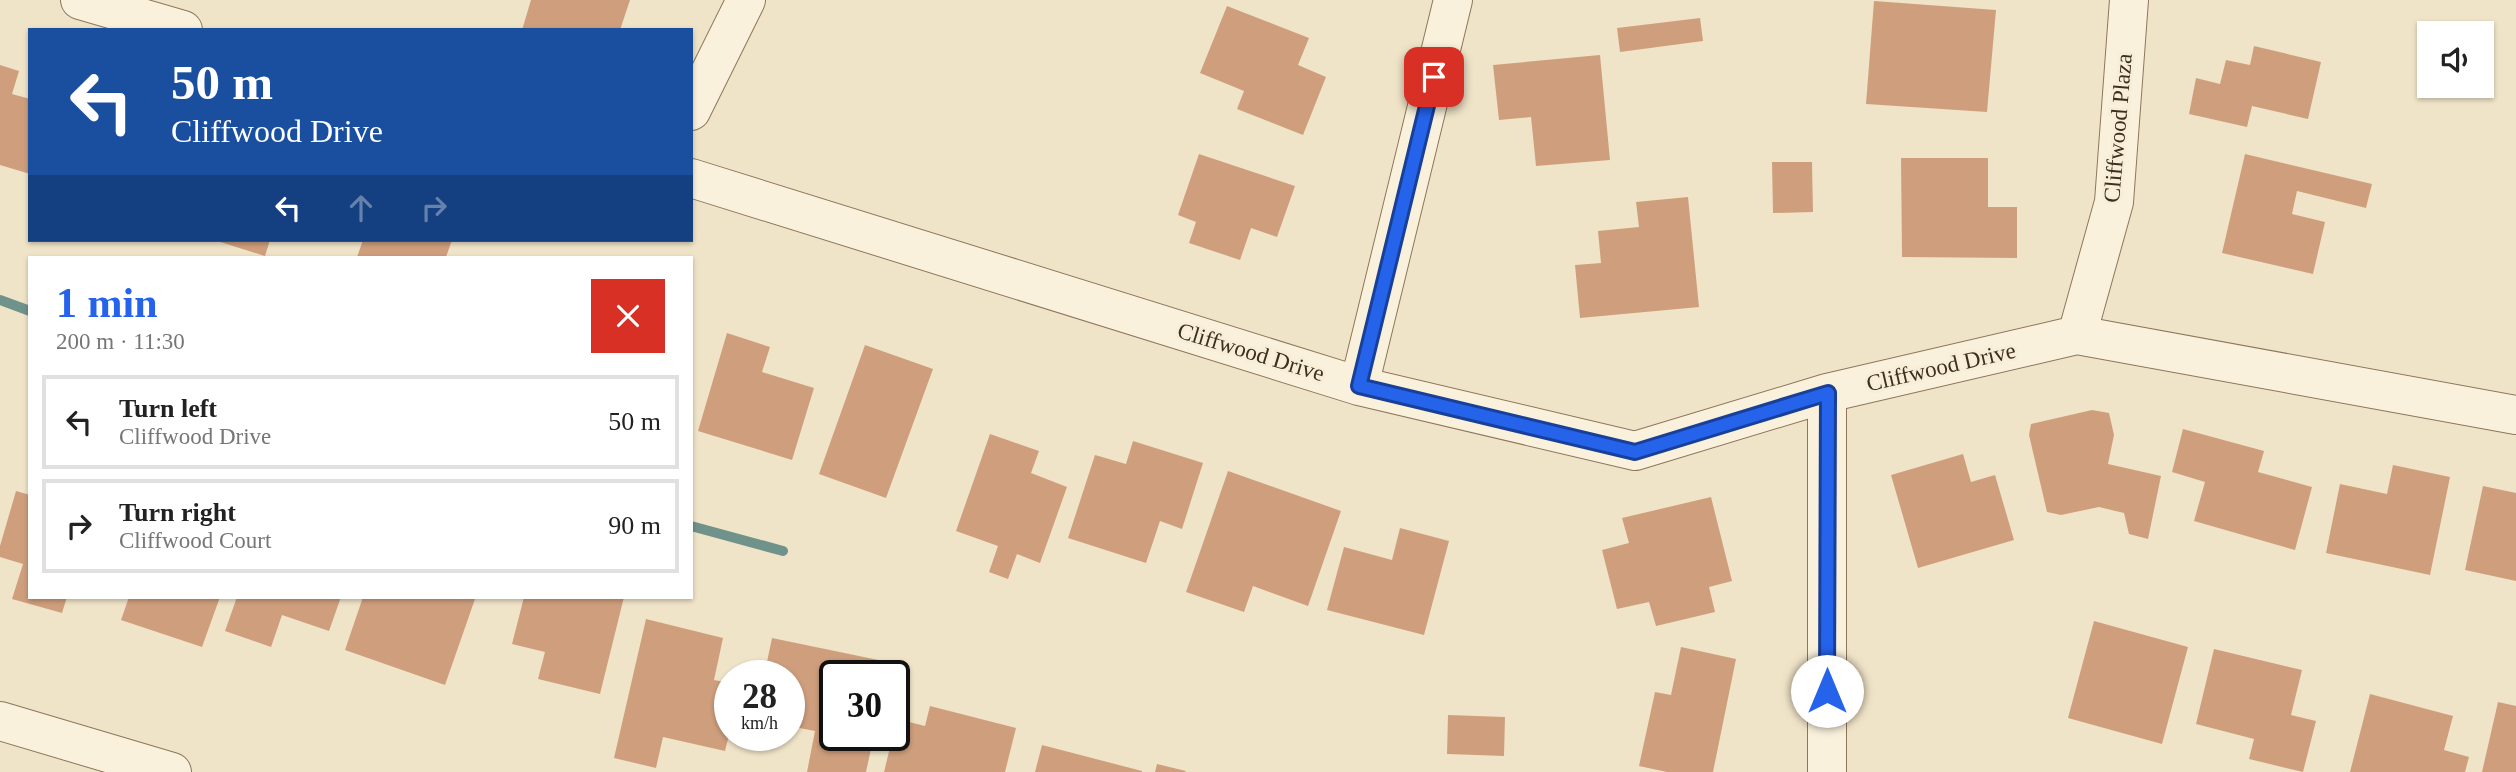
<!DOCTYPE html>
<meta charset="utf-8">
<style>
:root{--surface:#fff;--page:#f2f2f2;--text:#222;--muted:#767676;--line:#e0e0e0;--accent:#2563eb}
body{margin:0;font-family:"Times New Roman",serif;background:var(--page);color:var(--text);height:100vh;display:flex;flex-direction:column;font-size:26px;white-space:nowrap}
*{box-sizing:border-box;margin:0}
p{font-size:23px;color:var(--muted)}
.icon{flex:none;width:38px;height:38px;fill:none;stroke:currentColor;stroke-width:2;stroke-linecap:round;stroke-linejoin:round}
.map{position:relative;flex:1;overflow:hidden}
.panel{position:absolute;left:28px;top:256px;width:665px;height:343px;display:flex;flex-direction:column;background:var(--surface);border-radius:0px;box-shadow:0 2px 5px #0004}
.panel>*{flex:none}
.top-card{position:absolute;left:28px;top:28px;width:665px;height:214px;border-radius:0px;box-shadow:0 2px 5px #0004;background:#1a4fa0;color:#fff;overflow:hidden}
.controls{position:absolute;left:2417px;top:21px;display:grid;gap:14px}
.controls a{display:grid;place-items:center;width:77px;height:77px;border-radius:0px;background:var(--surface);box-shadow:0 2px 5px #0004;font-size:35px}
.speed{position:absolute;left:714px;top:660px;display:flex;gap:14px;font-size:35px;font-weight:700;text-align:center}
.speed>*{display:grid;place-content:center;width:91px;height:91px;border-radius:50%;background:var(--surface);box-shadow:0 2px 5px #0004;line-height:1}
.speed small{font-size:18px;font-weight:400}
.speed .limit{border:4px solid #111;border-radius:10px;background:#fff;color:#111}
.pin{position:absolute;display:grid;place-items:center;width:60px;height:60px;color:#fff;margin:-30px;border-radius:14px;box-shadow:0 4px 10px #0006}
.me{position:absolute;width:77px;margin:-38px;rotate:0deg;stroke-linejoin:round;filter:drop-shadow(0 0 5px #0008)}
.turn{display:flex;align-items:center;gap:24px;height:147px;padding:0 28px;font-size:32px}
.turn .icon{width:91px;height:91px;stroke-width:2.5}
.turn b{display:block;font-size:49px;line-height:60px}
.lanes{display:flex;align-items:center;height:66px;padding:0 28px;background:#0003;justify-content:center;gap:35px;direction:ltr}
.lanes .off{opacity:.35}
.round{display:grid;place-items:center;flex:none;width:74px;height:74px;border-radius:0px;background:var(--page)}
.headline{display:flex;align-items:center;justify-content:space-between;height:119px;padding:0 28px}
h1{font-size:42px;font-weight:600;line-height:52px;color:var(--accent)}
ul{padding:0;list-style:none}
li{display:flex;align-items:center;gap:21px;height:94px;margin:0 14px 10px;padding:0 14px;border:4px solid var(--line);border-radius:0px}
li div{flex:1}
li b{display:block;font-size:26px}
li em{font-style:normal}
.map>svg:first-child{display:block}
</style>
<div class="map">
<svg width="2516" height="772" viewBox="0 0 2516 772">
<rect width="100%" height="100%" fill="#f0e4c8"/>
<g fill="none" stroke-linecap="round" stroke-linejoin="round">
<path stroke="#6f938a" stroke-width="10" d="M0,300L30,311
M691,526L783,551"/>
</g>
<path fill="#cf9f7d" d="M531,0H630L620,30H522Z
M1874,1L1996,10L1987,112L1866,104Z
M1227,6L1309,38L1298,65L1326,77L1303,135L1237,109L1244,91L1200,73Z
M1700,18L1703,41L1620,52L1617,28Z
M2254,46L2321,62L2308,119L2252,106L2247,127L2189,114L2196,78L2220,84L2226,60L2250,65Z
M1600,55L1610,160L1536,166L1531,117L1499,120L1493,65Z
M0,65L19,71L12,94L30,99V174L0,165Z
M1199,154L1295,186L1277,237L1251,228L1240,260L1189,243L1196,222L1178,215Z
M2245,154L2372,184L2366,208L2297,191L2292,214L2325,222L2313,274L2222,253Z
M1901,158H1988V207H2017V258L1902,257Z
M1772,162H1812L1813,212L1773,213Z
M1688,197L1699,307L1580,318L1575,265L1601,263L1598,231L1639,227L1636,202Z
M214,240H270L265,256Z
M363,240H452L446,257H357Z
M727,333L770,347L762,372L814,388L792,460L698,431Z
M865,345L933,369L886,498L819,474Z
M2092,410L2109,413L2114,435L2108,464L2161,476L2148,539L2129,534L2124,513L2099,507L2061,515L2047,512L2029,435L2031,424Z
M2183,429L2264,451L2258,472L2312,487L2295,550L2194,521L2205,482L2172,472Z
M990,434L1039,451L1031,473L1067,487L1040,563L1017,554L1008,579L989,572L998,546L956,531Z
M1133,441L1203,463L1182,529L1160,521L1146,563L1068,538L1095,455L1126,464Z
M1963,454L1971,482L1995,475L2014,540L1918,568L1891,475Z
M2393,465L2450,477L2430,575L2326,553L2340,484L2387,494Z
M1228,471L1341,511L1308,606L1253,586L1244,612L1186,592Z
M2483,486L2516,493V581L2465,570Z
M16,491L30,495V597H67L62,613L12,599L23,564L0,557V546Z
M1711,497L1732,581L1709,587L1715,612L1656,626L1649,602L1617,609L1602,550L1629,543L1622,518Z
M1400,528L1449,541L1424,635L1327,610L1344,547L1392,560Z
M129,597H220L202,647L121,620Z
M237,597H341L329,631L282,615L271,647L225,631Z
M363,597H469L475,599L445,685L345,650Z
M524,597H624L600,694L538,679L545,652L512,644Z
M646,619L723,638L714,680L730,683V731L725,751L663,737L656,768L614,758Z
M2094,621L2188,647L2162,744L2068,718Z
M772,638L888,662L886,676H835V735H874L866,772H807L815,731L789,726V676H764Z
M1681,647L1736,659L1713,772H1667L1639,766L1655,692L1671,695Z
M2214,649L2302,670L2291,715L2316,721L2303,772L2249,759L2254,739L2196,724Z
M2370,694L2453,716L2444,750L2469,757L2465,772H2350Z
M2498,702L2516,706V772H2482Z
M930,706L1016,728L1005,772H884L897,719L925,726Z
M1448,715L1505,717L1504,756L1447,754Z
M1042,745L1142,771V772H1035Z
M1157,764L1186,771L1185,772H1155Z"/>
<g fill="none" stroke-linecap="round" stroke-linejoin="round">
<g stroke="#8d765c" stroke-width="40">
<path id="minor" d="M80,0L183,30
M691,111L746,0
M691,178L1359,386L1635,451L1827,393L2077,335L2516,415
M2077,335L2114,202L2129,0
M1359,386L1453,0
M0,721L172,772
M1827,772V393"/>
</g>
<use href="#minor" stroke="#faf1dc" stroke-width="38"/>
</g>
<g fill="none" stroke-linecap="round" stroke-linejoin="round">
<g stroke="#184099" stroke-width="18">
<path id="route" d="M1434,77L1359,386L1635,452L1828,393L1827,691"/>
</g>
<use href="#route" stroke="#2563eb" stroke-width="12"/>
</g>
<g text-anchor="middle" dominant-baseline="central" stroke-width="6" stroke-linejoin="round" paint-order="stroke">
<g font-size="23" fill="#3d2e20" stroke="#f7eed8">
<text transform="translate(2118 128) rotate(-85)">Cliffwood Plaza</text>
<text transform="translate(1251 352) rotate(17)">Cliffwood Drive</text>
<text transform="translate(1941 367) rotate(-13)">Cliffwood Drive</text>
</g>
</g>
</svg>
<div class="controls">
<a><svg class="icon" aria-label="sound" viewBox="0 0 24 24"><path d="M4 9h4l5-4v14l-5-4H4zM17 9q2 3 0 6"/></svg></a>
</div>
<div class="speed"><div>28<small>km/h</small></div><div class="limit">30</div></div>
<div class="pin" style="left:1434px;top:77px;background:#d93025"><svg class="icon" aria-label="arrive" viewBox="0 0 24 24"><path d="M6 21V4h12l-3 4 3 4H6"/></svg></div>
<svg class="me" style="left:1827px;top:691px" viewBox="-20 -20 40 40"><circle r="19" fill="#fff"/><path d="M0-13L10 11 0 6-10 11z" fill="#2563eb"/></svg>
<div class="top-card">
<div class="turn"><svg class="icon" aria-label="left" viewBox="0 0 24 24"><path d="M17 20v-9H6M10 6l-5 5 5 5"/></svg><div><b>50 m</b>Cliffwood Drive</div></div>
<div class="lanes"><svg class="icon" aria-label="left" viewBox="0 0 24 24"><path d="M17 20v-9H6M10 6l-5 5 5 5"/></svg><svg class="icon off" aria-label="ahead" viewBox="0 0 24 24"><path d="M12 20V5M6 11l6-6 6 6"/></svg><svg class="icon off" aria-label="right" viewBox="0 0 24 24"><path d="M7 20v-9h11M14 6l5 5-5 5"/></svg></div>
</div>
<section class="panel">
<div class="headline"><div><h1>1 min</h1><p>200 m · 11:30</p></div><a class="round" style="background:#d93025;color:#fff"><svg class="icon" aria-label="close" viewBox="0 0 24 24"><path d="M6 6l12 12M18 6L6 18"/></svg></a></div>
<ul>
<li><svg class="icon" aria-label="left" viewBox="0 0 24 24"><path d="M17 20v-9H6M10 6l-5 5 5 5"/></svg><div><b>Turn left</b><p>Cliffwood Drive</p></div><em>50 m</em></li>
<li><svg class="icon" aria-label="right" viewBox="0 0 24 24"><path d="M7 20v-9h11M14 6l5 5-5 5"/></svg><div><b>Turn right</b><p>Cliffwood Court</p></div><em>90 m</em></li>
</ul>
</section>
</div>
